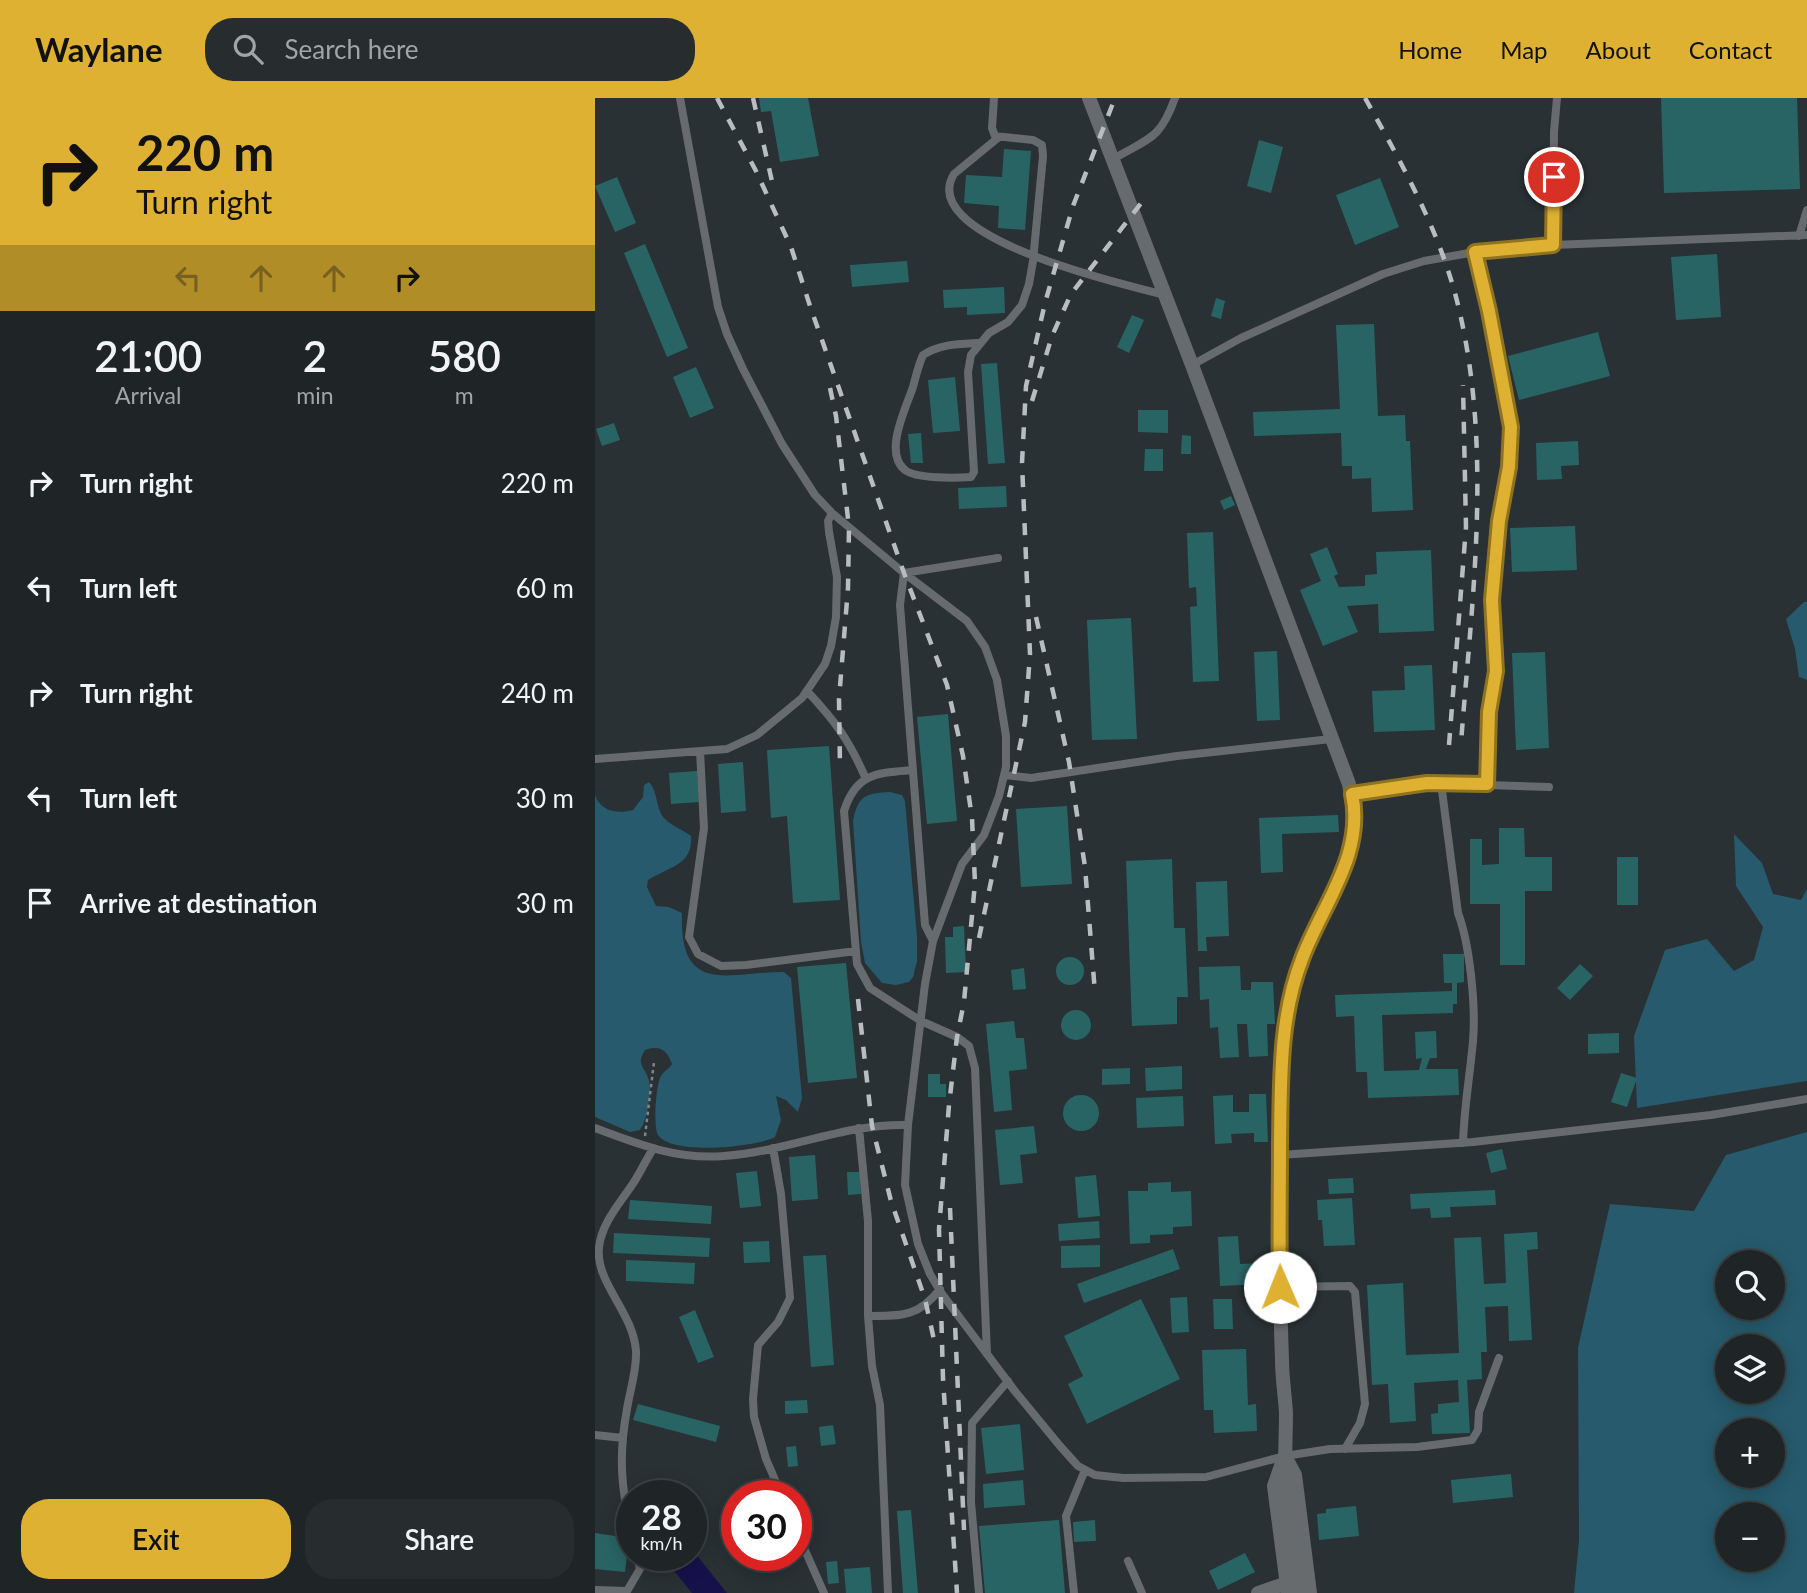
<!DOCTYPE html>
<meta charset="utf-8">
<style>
:root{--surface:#1f2527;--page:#272d2f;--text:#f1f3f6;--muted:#a1a5a7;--line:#3c4244;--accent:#deb133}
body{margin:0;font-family:Lato,sans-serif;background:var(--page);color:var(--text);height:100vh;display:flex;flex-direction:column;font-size:26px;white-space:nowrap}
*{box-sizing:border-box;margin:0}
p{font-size:23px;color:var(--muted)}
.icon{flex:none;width:38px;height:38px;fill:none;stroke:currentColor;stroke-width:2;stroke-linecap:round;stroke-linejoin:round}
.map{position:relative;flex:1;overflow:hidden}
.drawer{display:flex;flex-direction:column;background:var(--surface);width:595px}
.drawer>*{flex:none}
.top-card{background:#deb133;color:#111;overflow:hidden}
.controls{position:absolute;left:1120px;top:1152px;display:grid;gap:14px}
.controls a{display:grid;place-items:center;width:70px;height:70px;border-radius:50%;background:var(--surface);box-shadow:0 4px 18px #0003,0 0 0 2px var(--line);font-size:35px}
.speed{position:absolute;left:21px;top:1382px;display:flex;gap:14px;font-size:35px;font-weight:700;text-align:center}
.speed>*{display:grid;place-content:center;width:91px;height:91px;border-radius:50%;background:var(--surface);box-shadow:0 4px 18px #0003,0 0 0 2px var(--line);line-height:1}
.speed small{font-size:18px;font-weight:400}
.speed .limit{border:10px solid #d22;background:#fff;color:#111}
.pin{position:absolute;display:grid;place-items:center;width:60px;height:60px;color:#fff;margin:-30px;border:4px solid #fff;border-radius:50%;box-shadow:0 2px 7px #0007}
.me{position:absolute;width:77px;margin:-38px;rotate:359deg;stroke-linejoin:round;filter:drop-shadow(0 0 5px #0008)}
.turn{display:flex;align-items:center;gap:24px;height:147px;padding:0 21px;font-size:32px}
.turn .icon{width:91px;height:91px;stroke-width:2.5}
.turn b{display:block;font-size:49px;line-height:60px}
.lanes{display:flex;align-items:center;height:66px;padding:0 21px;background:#0003;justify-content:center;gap:35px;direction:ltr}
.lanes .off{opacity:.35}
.eta{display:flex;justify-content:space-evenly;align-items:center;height:119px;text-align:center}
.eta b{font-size:42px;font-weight:600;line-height:49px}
.cta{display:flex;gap:14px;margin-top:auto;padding:14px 21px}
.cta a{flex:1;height:80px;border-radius:28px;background:var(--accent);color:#111;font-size:28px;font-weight:600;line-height:80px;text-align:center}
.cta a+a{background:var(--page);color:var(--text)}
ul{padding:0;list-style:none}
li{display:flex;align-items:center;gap:21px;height:105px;padding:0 21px}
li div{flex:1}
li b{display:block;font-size:26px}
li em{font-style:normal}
header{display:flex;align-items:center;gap:42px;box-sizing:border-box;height:98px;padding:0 35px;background:var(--accent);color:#111}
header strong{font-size:33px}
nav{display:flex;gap:38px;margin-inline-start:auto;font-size:24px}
.search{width:490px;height:63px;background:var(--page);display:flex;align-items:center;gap:18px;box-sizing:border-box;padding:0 24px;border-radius:28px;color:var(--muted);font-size:26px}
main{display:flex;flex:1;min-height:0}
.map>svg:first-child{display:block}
</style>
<header>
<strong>Waylane</strong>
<div class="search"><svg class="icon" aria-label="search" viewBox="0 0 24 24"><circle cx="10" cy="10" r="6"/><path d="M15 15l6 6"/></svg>Search here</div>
<nav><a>Home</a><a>Map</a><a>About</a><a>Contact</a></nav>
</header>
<main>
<section class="drawer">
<div class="top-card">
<div class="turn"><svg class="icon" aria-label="right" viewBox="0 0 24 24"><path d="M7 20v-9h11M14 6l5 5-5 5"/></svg><div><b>220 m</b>Turn right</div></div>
<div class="lanes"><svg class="icon off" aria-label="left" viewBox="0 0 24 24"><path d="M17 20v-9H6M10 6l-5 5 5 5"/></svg><svg class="icon off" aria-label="ahead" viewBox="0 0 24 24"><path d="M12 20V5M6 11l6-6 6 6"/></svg><svg class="icon off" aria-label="ahead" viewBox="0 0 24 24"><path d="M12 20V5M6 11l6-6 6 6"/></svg><svg class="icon" aria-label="right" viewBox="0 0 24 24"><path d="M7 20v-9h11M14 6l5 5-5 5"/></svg></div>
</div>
<div class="eta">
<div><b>21:00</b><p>Arrival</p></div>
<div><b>2</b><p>min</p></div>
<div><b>580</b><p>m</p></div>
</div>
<ul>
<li><svg class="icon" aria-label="right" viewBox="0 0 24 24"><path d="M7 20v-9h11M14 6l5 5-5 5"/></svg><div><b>Turn right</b></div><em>220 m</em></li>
<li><svg class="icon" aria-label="left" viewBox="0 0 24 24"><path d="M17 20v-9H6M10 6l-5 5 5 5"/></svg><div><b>Turn left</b></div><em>60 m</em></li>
<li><svg class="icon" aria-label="right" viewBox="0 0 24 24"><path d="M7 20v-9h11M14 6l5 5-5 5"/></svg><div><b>Turn right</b></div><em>240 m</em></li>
<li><svg class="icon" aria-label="left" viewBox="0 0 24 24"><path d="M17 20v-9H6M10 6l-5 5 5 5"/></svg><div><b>Turn left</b></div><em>30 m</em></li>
<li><svg class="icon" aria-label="arrive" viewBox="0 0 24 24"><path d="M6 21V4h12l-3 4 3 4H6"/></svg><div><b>Arrive at destination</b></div><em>30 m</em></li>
</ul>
<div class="cta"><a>Exit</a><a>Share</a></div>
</section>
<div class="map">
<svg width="1212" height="1495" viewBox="0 0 1212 1495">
<rect width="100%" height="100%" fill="#293134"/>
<path fill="#265a6c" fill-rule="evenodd" d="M1209,504H1212V582L1204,579L1200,551L1191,521Z
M54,684C64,695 60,711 70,721C77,728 88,732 96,738C98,767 76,768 53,782L52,789L61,808L74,809L87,815C84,899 133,874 189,874L196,880L207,1000L203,1014L191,1002L181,998L186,1022L180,1039C161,1049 77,1058 63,1037C58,1030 61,985 66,978C69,973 74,971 77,966C72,952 65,947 50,952C40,968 51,969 54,983C57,994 52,1023 45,1032L35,1034L0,1019V697C6,714 23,716 38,712L48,699L49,687Z
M295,694L307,697L310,703L322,839V863L318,879L314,884L301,887L287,885L270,865L266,844L258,723C263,698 270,695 295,694Z
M1139,736L1167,765L1178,796L1206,802L1212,791V983L1042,1010L1039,938L1070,852L1112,841L1139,873L1159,862L1168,829L1141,788Z
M1212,1034V1495H979L984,1442L983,1250L1015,1106L1099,1113L1131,1057ZM1132,1164H1178V1209H1132ZM1132,1248H1178V1293H1132ZM1132,1332H1178V1377H1132ZM1132,1416H1178V1461H1132Z"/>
<path fill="#17114b" d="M96,1450L132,1495H97L67,1458H96Z"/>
<path fill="#296465" d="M164,0H213L224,58L185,64L176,13L166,14Z
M1066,0H1202L1205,91L1069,95Z
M664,42L688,49L676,95L652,88Z
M409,51L436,53L430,132L403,130L404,108L369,105L371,77L407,79Z
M22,79L41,125L20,134L0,88Z
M785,80L804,129L760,147L741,97Z
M50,146L93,250L72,259L29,155Z
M1122,156L1126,219L1081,222L1076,159Z
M312,163L314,184L257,189L255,167Z
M409,189L410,215L372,217V209L349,210L348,192Z
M621,200L630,203L626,221L616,218Z
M537,217L549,222L534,255L522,249Z
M779,226L783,318L810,317L811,343H815L818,412L777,414L776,380L757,381V368H747L746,335L659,338L658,314L745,311L741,227Z
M1003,234L1015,278L924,302L913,258Z
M402,265L410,365L393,366L386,266Z
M101,269L119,310L95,320L78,279Z
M360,279L365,333L338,335L333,282Z
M543,312H573V335L543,334Z
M19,325L25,342L7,348L1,331Z
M326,335L328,365H316L313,336Z
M587,337L596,338V356H586Z
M983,343L984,367L966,368L967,381L942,382L941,345Z
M550,351H568V373H549Z
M411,388L412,409L364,411L363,390Z
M636,398L640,407L629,412L625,403Z
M980,428L982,472L917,474L915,430Z
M618,434L624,583L598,584L595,509L602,508L601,489L594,490L592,435Z
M732,449L743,476L739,478L744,489L770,488V477L782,476L781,454L836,452L839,533L784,535L783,506L752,508L763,534L728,548L705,492L726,483L715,456Z
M536,520L542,641L497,642L492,522Z
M682,553L685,622L662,623L659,554Z
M950,554L954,650L921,652L917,555Z
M837,567L840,632L779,634L777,593L810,592L809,568Z
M353,616L362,723L332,726L322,619Z
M234,648L245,802L198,805L192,718L176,720L172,652Z
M148,664L151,713L126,715L123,666Z
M102,673L104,704L76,706L74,675Z
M472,708L477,786L426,789L421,711Z
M743,717L744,734L687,736L688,774L666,775L664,720Z
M904,730H929L930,759H957V793H930V867H905V806H875V741H887V767L904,766Z
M1022,759H1043V807H1022Z
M577,761L579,830H590L593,899H582V926L537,928L531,763Z
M632,783L634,838L611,839L612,853H603L601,784Z
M369,828L371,874L351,875L350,839H358V829Z
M848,856H869V884L862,885V906H858V915L787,917L789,973L824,972L827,960L821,961L820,934L841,933L842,960H835L831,971H863L864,997L773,1000L772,974H761L759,918L741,919L740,897L857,893V885H849Z
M461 873a14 14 0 1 1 28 0a14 14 0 1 1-28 0Z
M251,865L262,980L213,985L202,869Z
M985,866L998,878L975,902L962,890Z
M645,868L646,892H656V884H678L680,926H672L673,958L654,959L652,926H642L644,959L625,960L623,929L615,930L614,901L605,902L604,869Z
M429,870L431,891L418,892L416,872Z
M466 927a15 15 0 1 1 30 0a15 15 0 1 1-30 0Z
M419,923L421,940H429L432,971L414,973L417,1012L399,1014L391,926Z
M1024,935V955L993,956V936Z
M587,968V991L551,993L550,970Z
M535,970V986L507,987V971Z
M1026,975L1042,980L1032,1009L1016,1004Z
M333,976H345V986H351V999H333Z
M654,996H671L673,1044H659V1035L636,1036L637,1045L620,1046L618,998L638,997V1014H654Z
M468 1015a18 18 0 1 1 36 0a18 18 0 1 1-36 0Z
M588,998L589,1028L542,1030L541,1000Z
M439,1028L442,1055L425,1057L428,1085L405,1087L400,1032Z
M907,1051L912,1071L896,1075L891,1055Z
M220,1057L223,1101L197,1103L194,1059Z
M162,1073L166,1108L145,1110L141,1075Z
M252,1074H265L266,1096L253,1097Z
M501,1077L505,1118L483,1120L480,1079Z
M758,1080L759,1095L734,1096L733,1081Z
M576,1084V1094L596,1093L597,1128L578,1129V1136L555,1137V1145L535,1146L533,1093H553V1085Z
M900,1092L901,1107L855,1109L856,1119L836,1120L835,1110L816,1111L815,1096Z
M757,1100L760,1147L729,1148L727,1122H723L722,1102Z
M35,1102L117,1108L116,1126L33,1121Z
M504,1123L505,1140L464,1143L463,1126Z
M942,1134L943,1151L932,1152L937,1242L914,1243L913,1208L890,1209L892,1254H886L887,1281L872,1282L875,1335L837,1336L836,1316L843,1315V1306L864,1304L863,1282L819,1285L821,1323L795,1325L793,1286L777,1287L772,1187L808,1185L811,1257L864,1255L859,1140L886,1139L889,1186L911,1185L909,1136Z
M19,1135L115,1140L114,1159L18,1155Z
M643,1138L645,1166L668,1165L669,1186L625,1188L623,1139Z
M174,1143L175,1164L149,1165L148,1144Z
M505,1147V1169L466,1170V1148Z
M578,1151L585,1171L489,1205L482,1186Z
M231,1157L239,1267L216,1269L208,1158Z
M31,1162L100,1165L99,1186L31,1183Z
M592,1199L594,1234L577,1235L575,1200Z
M546,1201L585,1281L492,1326L473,1286L488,1278L469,1238Z
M618,1201H637L638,1231H619Z
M100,1212L119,1259L103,1265L84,1219Z
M651,1251L653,1307L661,1306L662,1333L619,1335L618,1312H609L607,1252Z
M212,1302L213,1315L190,1316V1303Z
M43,1306L125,1328L121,1344L38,1322Z
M425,1326L429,1372L391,1376L386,1330Z
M238,1327L241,1346L226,1348L224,1329Z
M201,1348L203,1368L193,1369L191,1349Z
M916,1376L918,1399L858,1405L856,1382Z
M428,1382L430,1407L389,1410L388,1386Z
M761,1408L764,1438L724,1442L722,1416L731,1415V1411Z
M316,1412L323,1495H308L302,1413Z
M464,1422L470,1495H390L384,1428Z
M500,1422L501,1443L479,1444L478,1424Z
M0,1435L34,1440L30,1474L0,1471Z
M650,1455L660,1474L623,1492L614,1473Z
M242,1463L244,1485L233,1486L231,1464Z
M275,1469L277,1495H251L249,1471Z"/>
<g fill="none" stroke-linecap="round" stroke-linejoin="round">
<path stroke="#7f8688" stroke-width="2.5" stroke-dasharray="3.5 3.5" stroke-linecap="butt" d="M50,1038L59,964"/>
<path stroke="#686b6e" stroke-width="8" d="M85,0L123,209L132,236L148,271L187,346L220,397L237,415L309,475L372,523L390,549L402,582L411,638V669L404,698L389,737L367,766L338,843L330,886L313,1027L310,1087L323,1146L335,1176L347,1196L419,1292L465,1348L483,1368L500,1377L528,1380L611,1379L690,1358L735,1351L822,1349L877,1342L883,1332L884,1314L904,1260
M404,39L359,76C320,140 532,187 570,197
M518,61C554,40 565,42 580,0
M1204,138L1212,112
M958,147L959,34L962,0
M880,154L894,213L916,329L914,368L904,423L897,502L901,573L894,614L892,686
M383,245C363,246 345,246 328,257C323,268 321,278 318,289C311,310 288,355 310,372C321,381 361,380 376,379L379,374L373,274L376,257L394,235L413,224L427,207L434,186L438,163L448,58L447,47L438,42L400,38L397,30L399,0
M597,267L646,240L788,176L829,163L880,154L958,147L1212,137
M212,593C241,624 254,642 271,681
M105,653L109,730L94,839L103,856L126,868L151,867L261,853
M0,661L132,651L162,637L207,600L230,566L236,548L241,519L242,479L234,434L233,423L237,415
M317,672C282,675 261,675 249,713L262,866L275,890L326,923L362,939L374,948L380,970L392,1256
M409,677L436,680L582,658L736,641
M846,685L863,815C875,847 881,909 878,943C875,977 869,1010 868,1045
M756,696L832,685L954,689
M338,843L330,827L305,507L309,475L403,460
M0,1030C42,1046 83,1062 129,1058C191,1054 250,1025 313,1027
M264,1030L273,1123V1218L277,1268L285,1307L293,1495
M178,1050L186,1096L195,1200L183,1224L163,1247L158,1301L159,1319L171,1361L187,1398
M685,1057L878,1044L1116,1017L1212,1001
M685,1189L755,1188L760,1194L770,1306L765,1325L750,1351
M273,1218C306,1218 324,1219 345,1191
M0,1337L28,1340
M37,1432C25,1390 24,1354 32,1311C35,1292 42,1272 41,1253C38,1213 0,1185 4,1149C7,1124 26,1104 39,1084C46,1073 51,1062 58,1051
M201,1432L229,1495
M533,1463L547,1495
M0,1492L32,1493L45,1471L42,1458
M384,1495L376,1404L377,1325L413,1283
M479,1495L471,1418L490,1372"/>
<path stroke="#686b6e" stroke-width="14" d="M494,0L597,267L754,686C775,780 704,826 692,911C683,971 685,1032 685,1092C684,1149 685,1205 687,1262C687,1280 690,1297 691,1315C691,1340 689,1365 691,1389C693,1425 700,1460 704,1495
M692,1362L700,1377L715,1495
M687,1365L679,1388L693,1495
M663,1495L692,1485"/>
<path stroke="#b8bec0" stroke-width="4.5" stroke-dasharray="12 12" stroke-linecap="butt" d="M122,0L161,73L196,149L215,208L309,475L352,587L368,658L377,720L380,785L369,904L362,939L354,1007L344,1131L348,1281L362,1495
M158,0L179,92
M770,0C807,66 845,133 863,207C898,351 877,500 866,645
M235,290L241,318L254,429L253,490L244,601L245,669
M437,303L457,238L476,196L550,100
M441,519L474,664L490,769L500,895
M854,647L871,429L868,287
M384,840L430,624L435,556L427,365L431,288L450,205L478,108L520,0
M263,901L277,1028L296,1103L330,1201L341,1251
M355,1110L369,1432"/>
</g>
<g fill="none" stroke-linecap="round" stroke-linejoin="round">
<g stroke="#907321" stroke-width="18">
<path id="route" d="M685,1189C684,1141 685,1093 685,1045C686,983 684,920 707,861C727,807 770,757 757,696L832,685L892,686L894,614L901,573L897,502L904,423L914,369L916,329L894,213L880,154L958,147L959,79"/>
</g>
<use href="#route" stroke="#deb133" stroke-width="12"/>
</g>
</svg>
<div class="controls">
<a><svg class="icon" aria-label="search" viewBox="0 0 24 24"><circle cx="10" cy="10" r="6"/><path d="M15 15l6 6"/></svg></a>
<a><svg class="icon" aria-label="layers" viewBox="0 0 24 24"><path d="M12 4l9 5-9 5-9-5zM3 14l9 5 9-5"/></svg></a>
<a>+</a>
<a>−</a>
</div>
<div class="speed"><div>28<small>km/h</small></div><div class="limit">30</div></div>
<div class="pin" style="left:959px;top:79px;background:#d93025"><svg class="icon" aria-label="arrive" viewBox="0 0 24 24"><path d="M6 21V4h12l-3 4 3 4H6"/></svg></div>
<svg class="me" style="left:685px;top:1189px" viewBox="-20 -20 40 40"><circle r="19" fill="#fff"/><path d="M0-13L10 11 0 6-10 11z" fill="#deb133"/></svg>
</div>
</main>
